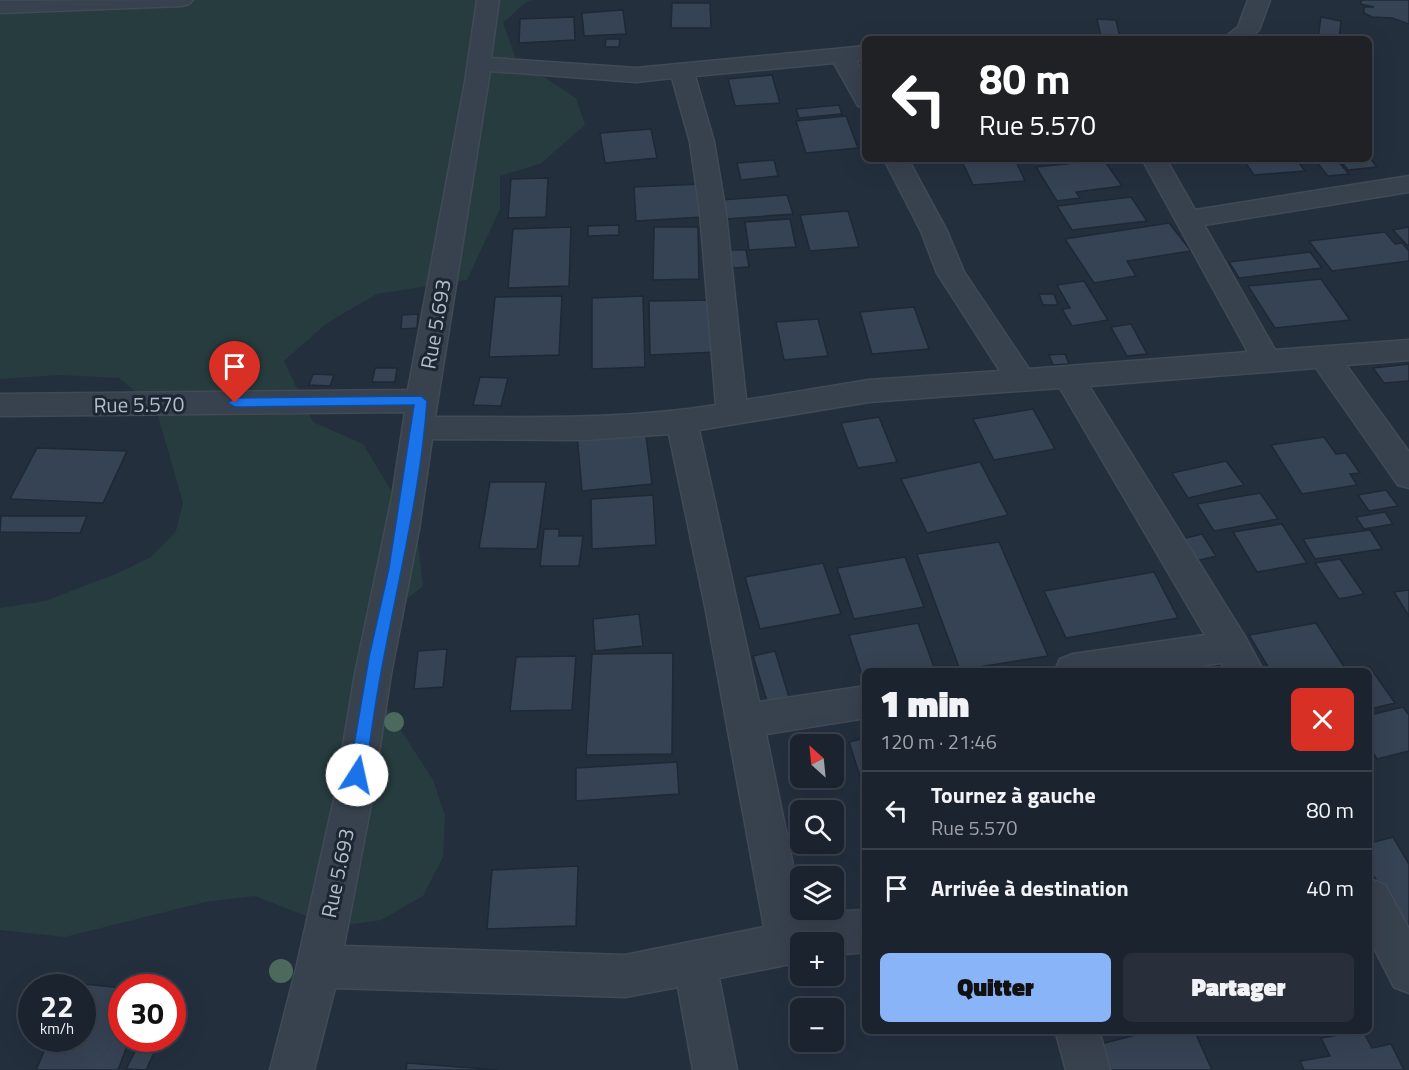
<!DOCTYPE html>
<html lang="fr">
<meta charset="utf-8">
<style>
:root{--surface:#1b232e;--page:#282f3a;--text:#f1f3f6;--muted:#a0a4aa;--line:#39404a;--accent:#8ab4f8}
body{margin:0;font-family:"Titillium Web",sans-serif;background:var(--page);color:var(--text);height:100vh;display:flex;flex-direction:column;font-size:22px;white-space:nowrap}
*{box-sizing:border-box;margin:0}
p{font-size:20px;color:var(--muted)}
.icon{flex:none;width:33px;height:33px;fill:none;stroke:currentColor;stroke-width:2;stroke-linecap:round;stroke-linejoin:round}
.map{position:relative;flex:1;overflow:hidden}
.drawer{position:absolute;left:862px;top:668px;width:510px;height:366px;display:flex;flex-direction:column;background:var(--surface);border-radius:9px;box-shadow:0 6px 24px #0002,0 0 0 2px var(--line)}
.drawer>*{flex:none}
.guide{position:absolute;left:862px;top:36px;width:510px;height:126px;border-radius:9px;box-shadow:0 6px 24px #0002,0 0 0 2px var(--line);background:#202124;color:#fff;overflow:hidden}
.needle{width:39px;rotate:333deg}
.controls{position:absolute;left:790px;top:734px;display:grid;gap:12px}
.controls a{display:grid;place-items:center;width:54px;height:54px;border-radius:9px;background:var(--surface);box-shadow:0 6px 24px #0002,0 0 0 2px var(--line);font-size:30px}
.speed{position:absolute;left:18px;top:974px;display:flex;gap:12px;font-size:30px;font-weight:700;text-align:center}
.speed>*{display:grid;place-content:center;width:78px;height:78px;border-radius:50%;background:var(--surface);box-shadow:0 6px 24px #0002,0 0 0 2px var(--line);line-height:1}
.speed small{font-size:15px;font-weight:400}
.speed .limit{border:9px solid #d22;background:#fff;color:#111}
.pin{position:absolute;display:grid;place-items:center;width:51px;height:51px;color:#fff;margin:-62px -26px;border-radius:50% 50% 50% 0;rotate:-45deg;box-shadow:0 0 6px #0007}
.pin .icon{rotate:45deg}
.me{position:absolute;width:66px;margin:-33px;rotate:10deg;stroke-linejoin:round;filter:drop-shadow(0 0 4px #0008)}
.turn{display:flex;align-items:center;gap:21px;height:126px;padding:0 18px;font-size:27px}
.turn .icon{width:78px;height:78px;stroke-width:2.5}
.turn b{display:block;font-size:42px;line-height:51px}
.round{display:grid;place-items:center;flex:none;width:63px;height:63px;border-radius:9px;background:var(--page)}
.head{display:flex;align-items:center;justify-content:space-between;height:102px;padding:0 18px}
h1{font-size:36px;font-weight:800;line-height:45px}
.action{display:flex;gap:12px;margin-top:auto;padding:12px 18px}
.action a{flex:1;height:69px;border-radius:9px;background:var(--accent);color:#111;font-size:24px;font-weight:800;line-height:69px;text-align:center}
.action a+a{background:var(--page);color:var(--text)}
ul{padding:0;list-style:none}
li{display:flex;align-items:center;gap:18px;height:78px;padding:0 18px;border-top:2px solid var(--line)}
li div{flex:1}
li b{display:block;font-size:22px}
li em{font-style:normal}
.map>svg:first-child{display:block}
</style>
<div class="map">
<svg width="1409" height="1070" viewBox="0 0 1409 1070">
<rect width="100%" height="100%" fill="#242f3e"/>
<path fill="#263c3f" d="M0,0H533L526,2L503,23L516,59L576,98L585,125L540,164L500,176V209L467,280L377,294L327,323L284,361L313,422L363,444L417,533L423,586L364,635L361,668L433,780L445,816L443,857L423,896L381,920L334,927L255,896L205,902L65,937L0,930V608L45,601L118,573L151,557L176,531L183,503L156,409L119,378L59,375L0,379Z"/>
<path fill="#364354" stroke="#1f2835" stroke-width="1.5" d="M1362,0H1409V24L1392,18L1372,17L1364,13V7H1374L1360,4Z
M672,3H710L711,28H671Z
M623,10L626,34L584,36L582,13Z
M574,17L575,40L519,43L520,19Z
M1321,17L1341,21L1339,39L1318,38Z
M1097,19L1116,20L1120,38L1101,37Z
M606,39H620L619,47H605Z
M772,75L780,103L735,106L728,79Z
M839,105L842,114L799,118L796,109Z
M846,116L858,148L806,153L796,121Z
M651,129L657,158L605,163L600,133Z
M1370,158L1377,167L1348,170L1339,159Z
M961,159H1015L1025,181L973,185Z
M1243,159H1296L1305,171L1254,175Z
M1314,159H1336L1349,174L1328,176Z
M774,160L778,176L741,180L737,163Z
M1104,160L1122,186L1076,192L1080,198L1057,201L1036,167Z
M548,178L546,217L508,218L511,179Z
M700,184L704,217L636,221L634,187Z
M787,195L793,214L726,219L721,200Z
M1131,197L1147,221L1072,230L1057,206Z
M848,211L859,247L810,251L800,215Z
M790,219L796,247L749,250L745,222Z
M1169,223L1191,251L1127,261L1136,276L1094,283L1065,239Z
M619,225V235L588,236V226Z
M571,227L569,286L508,288L513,229Z
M654,227H698L699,279L653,280Z
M1409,227V245H1407L1393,230Z
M1385,232L1395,244L1402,243L1409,251V261L1332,271L1309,241Z
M730,250H746L749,267L733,268Z
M1310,252L1322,268L1239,278L1229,262Z
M1321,279L1350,320L1275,328L1248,286Z
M1084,281L1108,320L1072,326L1062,309L1070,308L1057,285Z
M1039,294H1054L1058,305H1043Z
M562,296L559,355L489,357L495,297Z
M643,296L645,367L592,369V298Z
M715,300L718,352L650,355L649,301Z
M914,307L929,349L872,354L860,312Z
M418,314L417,328L401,329L402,315Z
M818,319L828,356L784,360L776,322Z
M1131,324L1147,354L1127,356L1111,327Z
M1065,354L1069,364L1053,365L1049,355Z
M1409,364V381L1384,383L1373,368Z
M375,368H397L395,382H372Z
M313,374L334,375L330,386L309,385Z
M480,377L508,378L501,406L473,405Z
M1033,409L1055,449L994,460L973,419Z
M879,417L897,462L858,468L841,423Z
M645,428L652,484L582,491L577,434Z
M1324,437L1336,454L1346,453L1360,473L1350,474L1357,485L1302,494L1271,445Z
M37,448L127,451L103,503L10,499Z
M1226,461L1244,485L1188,498L1172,473Z
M980,462L1008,515L927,533L901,479Z
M490,482H546L537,549L479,548Z
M1386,490L1398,506L1369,511L1358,495Z
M1260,493L1278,519L1214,531L1197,504Z
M653,495L656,545L592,549L591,499Z
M1385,512L1393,524L1364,529L1356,517Z
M1,516H87L80,533L0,532Z
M1282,524L1307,563L1257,572L1233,532Z
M544,529H559V536H583L579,566H540Z
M1370,530L1382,549L1315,559L1303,539Z
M1202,534L1216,556L1196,561L1182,539Z
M999,542L1048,656L960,670L917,554Z
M905,557L924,607L854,619L837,568Z
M1340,559L1364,594L1339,599L1315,563Z
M823,563L841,614L760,629L745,577Z
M1154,572L1178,618L1066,638L1044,591Z
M1409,590V616L1394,592Z
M639,614L643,646L595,651L593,619Z
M918,623L935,670H866L865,684L849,635Z
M1316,623L1346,670H1270L1249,635Z
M447,649L443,687L414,689L418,651Z
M775,651L789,697L767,701L753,656Z
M673,653L672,754L586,755L592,654Z
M576,656L572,710L510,711L516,657Z
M1369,666L1395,703L1370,709V670H1352Z
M1403,707L1409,715V751L1377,759L1370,748V715Z
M866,738V795L849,742Z
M677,762L679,794L576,801V768Z
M1393,837L1409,864V932H1407L1370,870V843Z
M578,866L576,926L487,929L492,870Z
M74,983L122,988V1038H130L118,1070H36L50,1038H82V987H72Z
M1155,1030H1194L1212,1070H1103L1093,1046Z
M1363,1031L1372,1048L1391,1044L1404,1070H1304L1300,1061L1330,1056L1321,1038Z
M142,1038H161L146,1070L126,1069Z
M407,1063L499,1070H406Z"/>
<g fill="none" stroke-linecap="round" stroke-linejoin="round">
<g stroke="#414a57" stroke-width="3">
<path id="minor" d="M193,0L189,4L182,6L0,13V1Z
M477,0H499L491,58L636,68L866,46V60L856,61L866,79V108L858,106L834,63L695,76L714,142L726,213L746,400L869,380L1000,371L937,273L921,231L884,159H908L947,231L964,272L1029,369L1248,352L1142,159H1166L1195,210L1409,176V192L1204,225L1275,350L1409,340V360L1346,365L1409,452V488L1398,485L1316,368L1089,386L1244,635L1263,670H1226L1221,663L1171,670H1055L1060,659L1073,654L1205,635L1060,388L869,402L699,430L759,702L866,686V718L766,734L804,919L845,911L866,910V952L834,955V942H801V962L719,978L737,1070H693L678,987L625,997L335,988L314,1070H270L296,969L334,799L355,674L392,497L405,412L0,416V394L408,390L465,82ZM490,71L636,82L672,78L690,142L700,213L716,405C623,420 529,417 435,417ZM669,434L706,611L764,927L625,955L344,946L372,799L391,674L419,529L432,439L586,440Z
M1248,0H1270L1259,30L1249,39H1223L1238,27Z
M1370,879L1385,885L1409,929V993L1394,987L1370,940Z
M1055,1030H1099L1110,1070H1066Z"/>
</g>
<use href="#minor" fill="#38414e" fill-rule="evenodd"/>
</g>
<g fill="#4b6a5d">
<circle cx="394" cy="722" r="10"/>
<circle cx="281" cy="971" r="12"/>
</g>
<path fill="#1a73e8" stroke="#114b97" stroke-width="1.5" d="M421,396L427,401C421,487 400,572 384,657C376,696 371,736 365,775L362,780L357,782L351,780L349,775L369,657L389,568L414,405L235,407L228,403L235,398Z"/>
<g text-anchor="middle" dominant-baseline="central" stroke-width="6" stroke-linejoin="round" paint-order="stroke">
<g font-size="21" fill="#b4bcc9" stroke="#1d2633">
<text transform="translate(435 324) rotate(-80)">Rue 5.693</text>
<text transform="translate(139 404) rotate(-1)">Rue 5.570</text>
<text transform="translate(337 873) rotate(-78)">Rue 5.693</text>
</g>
</g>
</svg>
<div class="controls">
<a><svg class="needle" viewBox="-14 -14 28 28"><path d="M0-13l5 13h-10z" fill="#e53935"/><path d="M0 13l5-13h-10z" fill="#a0a4aa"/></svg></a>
<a><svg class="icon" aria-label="search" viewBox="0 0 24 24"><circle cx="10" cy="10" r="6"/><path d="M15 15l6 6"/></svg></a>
<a><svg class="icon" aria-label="layers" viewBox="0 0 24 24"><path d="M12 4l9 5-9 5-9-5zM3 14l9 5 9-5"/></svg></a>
<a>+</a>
<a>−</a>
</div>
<div class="speed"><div>22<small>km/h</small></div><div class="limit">30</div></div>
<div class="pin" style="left:235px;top:403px;background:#d93025"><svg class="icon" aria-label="arrive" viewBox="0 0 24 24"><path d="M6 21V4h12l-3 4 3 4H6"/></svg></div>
<svg class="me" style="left:357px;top:775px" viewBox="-20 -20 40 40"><circle r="19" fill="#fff"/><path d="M0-13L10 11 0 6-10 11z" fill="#1a73e8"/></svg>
<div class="guide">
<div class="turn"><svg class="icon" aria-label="left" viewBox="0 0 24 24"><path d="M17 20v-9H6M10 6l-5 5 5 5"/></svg><div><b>80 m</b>Rue 5.570</div></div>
</div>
<section class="drawer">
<div class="head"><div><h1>1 min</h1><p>120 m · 21:46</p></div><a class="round" style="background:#d93025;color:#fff"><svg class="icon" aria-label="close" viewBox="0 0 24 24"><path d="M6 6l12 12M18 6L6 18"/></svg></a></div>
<ul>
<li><svg class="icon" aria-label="left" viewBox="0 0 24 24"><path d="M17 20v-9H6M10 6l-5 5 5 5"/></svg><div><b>Tournez à gauche</b><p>Rue 5.570</p></div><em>80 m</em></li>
<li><svg class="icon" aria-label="arrive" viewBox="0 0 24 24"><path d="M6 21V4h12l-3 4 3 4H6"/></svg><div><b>Arrivée à destination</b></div><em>40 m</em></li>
</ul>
<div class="action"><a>Quitter</a><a>Partager</a></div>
</section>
</div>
